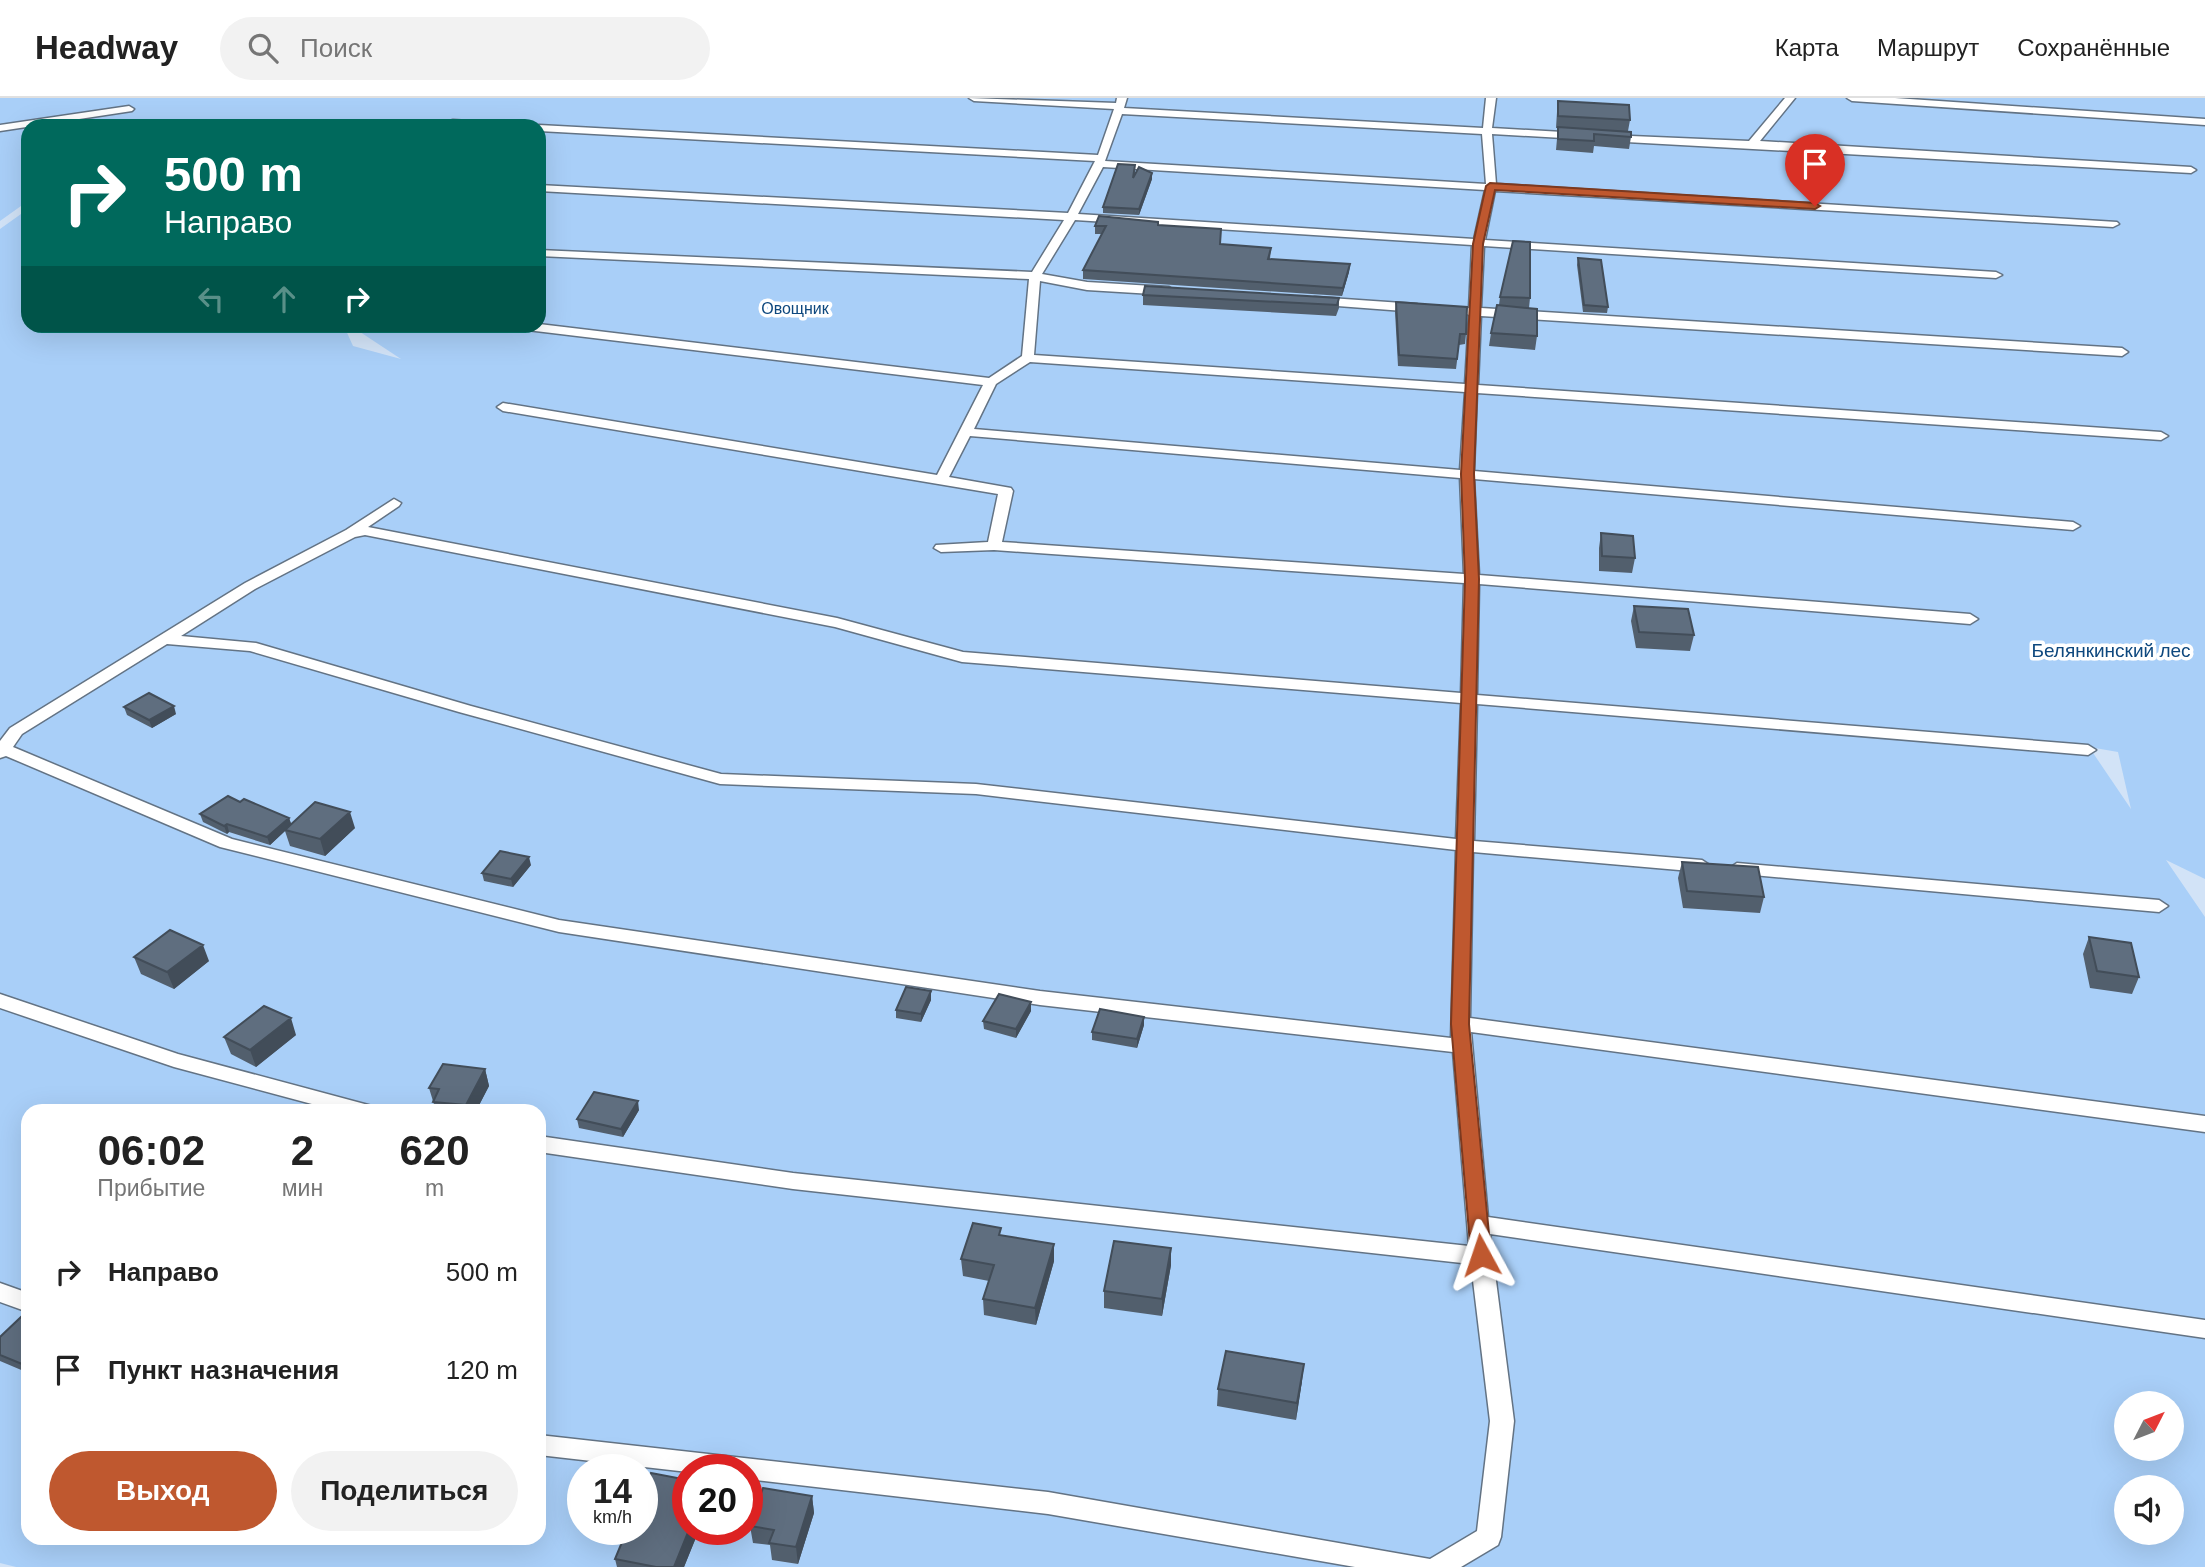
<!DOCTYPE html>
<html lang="ru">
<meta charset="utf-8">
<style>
:root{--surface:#fff;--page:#f2f2f2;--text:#222;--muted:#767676;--line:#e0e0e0;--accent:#bf582f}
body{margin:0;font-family:Helvetica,sans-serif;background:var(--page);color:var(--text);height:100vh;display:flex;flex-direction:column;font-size:26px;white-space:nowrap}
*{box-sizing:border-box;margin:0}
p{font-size:23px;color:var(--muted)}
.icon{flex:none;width:38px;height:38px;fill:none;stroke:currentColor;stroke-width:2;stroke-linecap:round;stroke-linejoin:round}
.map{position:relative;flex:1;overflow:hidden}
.side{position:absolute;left:21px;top:1006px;width:525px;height:441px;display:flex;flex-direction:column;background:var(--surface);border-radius:21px;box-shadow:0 7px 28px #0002}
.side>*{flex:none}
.guide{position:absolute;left:21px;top:21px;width:525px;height:214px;border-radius:21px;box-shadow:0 7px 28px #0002;background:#00695c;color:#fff;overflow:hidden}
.needle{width:46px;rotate:48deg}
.controls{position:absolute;left:2114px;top:1293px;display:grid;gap:14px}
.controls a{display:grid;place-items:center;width:70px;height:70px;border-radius:50%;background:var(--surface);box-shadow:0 7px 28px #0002;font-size:35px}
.speed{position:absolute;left:567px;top:1356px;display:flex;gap:14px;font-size:35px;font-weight:700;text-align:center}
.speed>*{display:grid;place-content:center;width:91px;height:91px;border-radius:50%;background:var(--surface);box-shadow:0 7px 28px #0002;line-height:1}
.speed small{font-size:18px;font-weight:400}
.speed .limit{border:10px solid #d22;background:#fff;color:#111}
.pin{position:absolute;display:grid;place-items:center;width:60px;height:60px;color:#fff;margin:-72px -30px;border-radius:50% 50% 50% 0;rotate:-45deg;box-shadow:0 0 7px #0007}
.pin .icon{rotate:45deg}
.me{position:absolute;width:77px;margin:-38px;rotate:355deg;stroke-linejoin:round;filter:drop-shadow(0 0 5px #0008)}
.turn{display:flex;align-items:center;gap:24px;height:147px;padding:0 28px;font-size:32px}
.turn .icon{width:91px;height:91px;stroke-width:2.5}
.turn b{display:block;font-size:49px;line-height:60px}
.lanes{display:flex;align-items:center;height:66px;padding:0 28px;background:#0003;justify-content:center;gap:35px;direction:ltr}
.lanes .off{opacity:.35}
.eta{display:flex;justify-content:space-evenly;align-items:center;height:119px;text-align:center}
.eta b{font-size:42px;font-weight:800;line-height:49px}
.cta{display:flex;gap:14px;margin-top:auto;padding:14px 28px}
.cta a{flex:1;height:80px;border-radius:42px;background:var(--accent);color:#fff;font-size:28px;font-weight:800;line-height:80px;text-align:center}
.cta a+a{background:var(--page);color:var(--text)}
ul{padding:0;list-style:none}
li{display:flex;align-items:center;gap:21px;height:98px;padding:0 28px}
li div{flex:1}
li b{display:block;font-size:26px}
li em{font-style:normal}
header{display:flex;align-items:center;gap:42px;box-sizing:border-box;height:98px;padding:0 35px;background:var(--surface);border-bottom:2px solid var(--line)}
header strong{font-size:33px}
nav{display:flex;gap:38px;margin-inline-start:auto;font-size:24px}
.search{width:490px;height:63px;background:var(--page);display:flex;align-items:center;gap:18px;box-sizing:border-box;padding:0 24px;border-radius:38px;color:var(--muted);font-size:26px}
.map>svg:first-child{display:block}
</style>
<header>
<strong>Headway</strong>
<div class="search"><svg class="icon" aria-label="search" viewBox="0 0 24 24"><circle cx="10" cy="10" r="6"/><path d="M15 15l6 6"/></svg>Поиск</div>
<nav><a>Карта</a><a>Маршрут</a><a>Сохранённые</a></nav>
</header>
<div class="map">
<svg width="2205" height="1469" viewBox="0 0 2205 1469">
<rect width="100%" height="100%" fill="#d2e3f7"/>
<path fill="#a9cff8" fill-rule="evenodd" d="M0,0H2205V781L2166,762L2205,819V1469H16L0,1465V131L28,111V228H344L353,248L401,261L351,228H539V28H139L143,22L135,28H28V103L0,123ZM2089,649L2118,654L2131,711ZM28,1013H539V1440H28ZM2126,1306H2172V1351H2126ZM583,1372H642V1432H583ZM688,1372H747V1432H688ZM2126,1390H2172V1435H2126Z"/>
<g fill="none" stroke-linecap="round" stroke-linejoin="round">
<g stroke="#637384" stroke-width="3">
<path id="lane" d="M969,0L1116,5L1117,0H1127L1124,10L1483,30L1486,0H1496L1492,30L1580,35L1585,38L1580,41L1492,36L1496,86L2117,124L2119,126L2113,129L1495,93L1485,142L1996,174L2002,177L1996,180L1484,148L1481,210L2122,250L2128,254L2122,258L1481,218L1478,287L2161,334L2168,338L2161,342L1477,295L1474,373L2073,424L2080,428L2073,432L1474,381L1479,477L1970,516L1978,521L1970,526L1479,486L1477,597L2088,647L2096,652L2088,657L1477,606L1474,743L1702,762L1711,768L1702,774L1473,754L1470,920L2205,1018V1034L1471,934L1488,1119L2205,1222V1240L1490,1136L1514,1323L1501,1439L1498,1447L1461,1469H1355L1048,1416L747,1381V1372H688V1374L539,1357V1337L1048,1394L1430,1461L1477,1433L1490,1323L1471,1166L793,1091L539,1054V1038L793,1075L1469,1148L1453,954L1040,907L559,834L220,749L6,658L0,660V643L10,630L245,485L346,432L394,401L401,405L399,408L368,429L837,520L963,554L1461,595L1464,485L994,452L941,454L934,450L936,447L988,444L998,396L503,313L497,309L503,305L937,377L983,287L527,232L521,228L539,226L989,280L1022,258L1029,181L539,158V152L1032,174L1064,122L539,93V87L1068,115L1095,63L539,33V28H535L539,27L1098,57L1114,11L974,3ZM1122,16L1482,36L1486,86L1105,63ZM1103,69L1485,92L1474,141L1078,116ZM1075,122L1472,147L1469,210L1460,213L1469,217L1465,286L1034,257L1040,183L1087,192L1169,197L1175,193L1169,189L1087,184L1042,176ZM1030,264L1465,294L1460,372L974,331L996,286ZM970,338L1460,380L1464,476L1002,444L1013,393L1011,390L949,379ZM365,437L835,529L962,564L1461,605L1456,741L976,686L721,676L471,608L256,545L181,538L255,491L355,439ZM167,546L250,553L459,614L720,686L976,696L1456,752L1451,940L1040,893L559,822L232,741L13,649L22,636Z
M1785,0H1795L1760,43L2191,69L2196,72L2191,75L1608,43L1603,40L1608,37L1749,43Z
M1847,0H1895L2205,21V27L1852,3Z
M129,8L134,11L132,13L0,33V27Z
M453,22L503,25L508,28L449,27V23Z
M1315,199L1417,206L1423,210L1417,214L1311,206V200Z
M1737,765L2159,802L2168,808L2159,814L1731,775L1728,771Z
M0,896L178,956L372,1008L375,1013H338L174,969L0,910Z
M0,1185L28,1195V1214L0,1204Z"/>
</g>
<use href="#lane" fill="#fff" fill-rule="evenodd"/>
</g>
<path fill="#525f6d" d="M1558,3L1630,22L1628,33L1631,39L1629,51L1594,48L1593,55L1556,52L1558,30H1556L1557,14Z
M1152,75V81L1139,117L1103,115V109L1135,77Z
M1158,127L1220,146L1271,150L1270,161L1350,166L1349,174L1342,198L1083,181V172L1102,136H1095V128Z
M1578,160L1608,209L1607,215L1583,214L1577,167Z
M1143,197L1339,200V210L1336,218L1143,207Z
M1500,199L1530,200L1529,210L1537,238L1535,252L1489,248L1491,235L1499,207Z
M1396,204L1466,236L1465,246L1459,247L1456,271L1398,268L1395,214Z
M1601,435L1635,460L1632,475L1599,473V450Z
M1634,508L1694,537L1690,553L1636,550L1631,523Z
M124,609L176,616L152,630L127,617Z
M240,704L289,720L291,726L355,730L325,758L290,748L285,733L270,747L229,734L227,736L203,724L200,716Z
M1682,764L1764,799L1760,815L1683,810L1678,780Z
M531,767L513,789L484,783L482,775Z
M2089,839L2139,879L2132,896L2090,890L2083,856Z
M134,859L209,863L174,891L141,876Z
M931,893V902L921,924L896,920V912Z
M1031,913L1016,940L984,931L983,923Z
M1144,919V927L1137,950L1092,942V934Z
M296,937L256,969L231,956L224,939Z
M485,971L489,988L476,1013H436L429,990Z
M639,1012L623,1039L579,1030L577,1021Z
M1001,1138L1054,1146V1163L1036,1227L984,1217L983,1201L989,1183L963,1178L961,1161Z
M1171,1150V1167L1162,1218L1104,1210V1193Z
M28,1222V1273L26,1274L0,1263V1239Z
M1302,1283L1296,1322L1217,1308L1218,1291Z
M812,1398L814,1415L798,1466L772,1462L770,1447L753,1445L750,1428Z
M688,1432H699L684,1469H617L615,1461Z"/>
<path fill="#424d59" d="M1152,75V81L1139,117V111Z
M1350,166L1349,174L1342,198L1343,190Z
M174,608L176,616L152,630L149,622Z
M350,714L355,730L325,758L320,741Z
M289,720L292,728L285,732V733L270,747L267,739Z
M227,726L229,734L227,736L224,728Z
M529,759L531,767L513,789L511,781Z
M203,847L209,863L174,891L167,874Z
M931,893V902L921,924V916Z
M1031,904V913L1016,940V931Z
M1144,919V927L1137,950V941Z
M291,920L296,937L256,969L250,952Z
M485,971L489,988L476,1013H467L466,1007Z
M638,1003L639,1012L623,1039L621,1031Z
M1054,1146V1163L1036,1227L1035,1210Z
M1171,1150V1167L1162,1218V1201Z
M28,1260V1273L26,1274L22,1266Z
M1304,1266L1302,1283L1296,1322L1297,1305Z
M812,1398L814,1415L798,1466L796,1449Z
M689,1432H699L684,1469H674Z"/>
<path fill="#5f6e7f" stroke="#424d59" stroke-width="2" d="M1558,3L1629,7L1630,22L1558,18Z
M1558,29L1631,34V39L1594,36V43L1558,41Z
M1118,66L1135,67L1133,80L1139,69L1152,75L1139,111L1103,109Z
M1099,118L1158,124V127L1221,131L1220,146L1271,150L1268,161L1350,166L1343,190L1083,172L1106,128H1095Z
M1513,143L1530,144V200L1500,199Z
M1578,160L1601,162L1608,209L1584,207Z
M1145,188L1339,200L1337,207L1143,197Z
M1396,204L1467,209L1466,236H1460L1457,261L1399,257Z
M1497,207L1537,211V238L1491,235Z
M1601,435L1633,438L1635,460L1602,458Z
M1634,508L1688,511L1694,537L1639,534Z
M149,595L174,608L149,622L124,609Z
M228,698L240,704L244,701L289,720L267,739L227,726L224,728L200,716Z
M315,704L350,714L320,741L285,732Z
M500,753L529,759L511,781L482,775Z
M1682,764L1758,769L1764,799L1687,793Z
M170,832L203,847L167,874L134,859Z
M2089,839L2131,845L2139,879L2097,873Z
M906,889L931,893L921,916L896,912Z
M999,896L1031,904L1016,931L983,923Z
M264,908L291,920L250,952L224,939Z
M1100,911L1144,919L1137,941L1092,934Z
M443,966L485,971L466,1007L433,1004L439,991L429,990Z
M594,994L638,1003L621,1031L577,1021Z
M973,1125L1001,1130L999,1137L1054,1146L1035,1210L983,1201L994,1167L961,1161Z
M1114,1143L1171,1150L1162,1201L1104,1193Z
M21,1219L28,1222V1260L22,1266L0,1257V1239Z
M1226,1253L1304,1266L1297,1305L1218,1291Z
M651,1375L688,1382V1432H689L674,1469H656L615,1461L627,1432H642V1397Z
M763,1390L812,1398L796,1449L769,1445L774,1432L750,1428Z"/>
<path fill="#bf582f" stroke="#7c391f" stroke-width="2" d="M1490,85L1815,105L1820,108L1815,111L1495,92L1483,146L1474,376L1479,481L1469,926L1491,1157L1488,1163H1474L1471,1157L1451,926L1465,481L1461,376L1473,146L1486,88Z"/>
<g text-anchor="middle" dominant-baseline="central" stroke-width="7" stroke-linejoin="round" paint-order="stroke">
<g font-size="16" fill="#0e487e" stroke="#fff">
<text x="795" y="210">Овощник</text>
</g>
<g font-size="19" fill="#0e487e" stroke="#fff">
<text x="2111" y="552">Белянкинский лес</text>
</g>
</g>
</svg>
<div class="controls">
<a><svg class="needle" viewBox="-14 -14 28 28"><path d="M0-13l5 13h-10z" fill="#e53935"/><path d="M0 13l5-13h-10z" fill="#767676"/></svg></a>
<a><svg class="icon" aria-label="sound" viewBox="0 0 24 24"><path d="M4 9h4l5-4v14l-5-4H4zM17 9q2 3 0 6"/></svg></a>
</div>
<div class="speed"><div>14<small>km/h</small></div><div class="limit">20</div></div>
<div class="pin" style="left:1815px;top:108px;background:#d93025"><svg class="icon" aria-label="arrive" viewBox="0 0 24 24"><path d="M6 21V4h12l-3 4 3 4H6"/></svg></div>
<svg class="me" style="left:1481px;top:1157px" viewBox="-20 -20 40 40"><path d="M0-17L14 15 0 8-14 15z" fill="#bf582f" stroke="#fff" stroke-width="4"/></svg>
<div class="guide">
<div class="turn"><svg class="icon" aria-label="right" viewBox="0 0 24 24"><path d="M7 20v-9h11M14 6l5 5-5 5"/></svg><div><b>500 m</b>Направо</div></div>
<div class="lanes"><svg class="icon off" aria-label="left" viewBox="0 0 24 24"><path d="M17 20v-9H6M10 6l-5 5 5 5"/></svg><svg class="icon off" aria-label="ahead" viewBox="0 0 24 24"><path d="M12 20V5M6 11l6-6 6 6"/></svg><svg class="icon" aria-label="right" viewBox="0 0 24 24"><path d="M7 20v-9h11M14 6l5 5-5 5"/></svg></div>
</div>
<section class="side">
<div class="eta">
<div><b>06:02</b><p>Прибытие</p></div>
<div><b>2</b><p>мин</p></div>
<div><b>620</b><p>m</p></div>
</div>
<ul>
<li><svg class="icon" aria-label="right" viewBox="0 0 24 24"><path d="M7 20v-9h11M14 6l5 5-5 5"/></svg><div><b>Направо</b></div><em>500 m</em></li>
<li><svg class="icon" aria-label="arrive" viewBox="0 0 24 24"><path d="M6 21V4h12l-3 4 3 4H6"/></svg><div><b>Пункт назначения</b></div><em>120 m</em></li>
</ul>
<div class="cta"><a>Выход</a><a>Поделиться</a></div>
</section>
</div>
